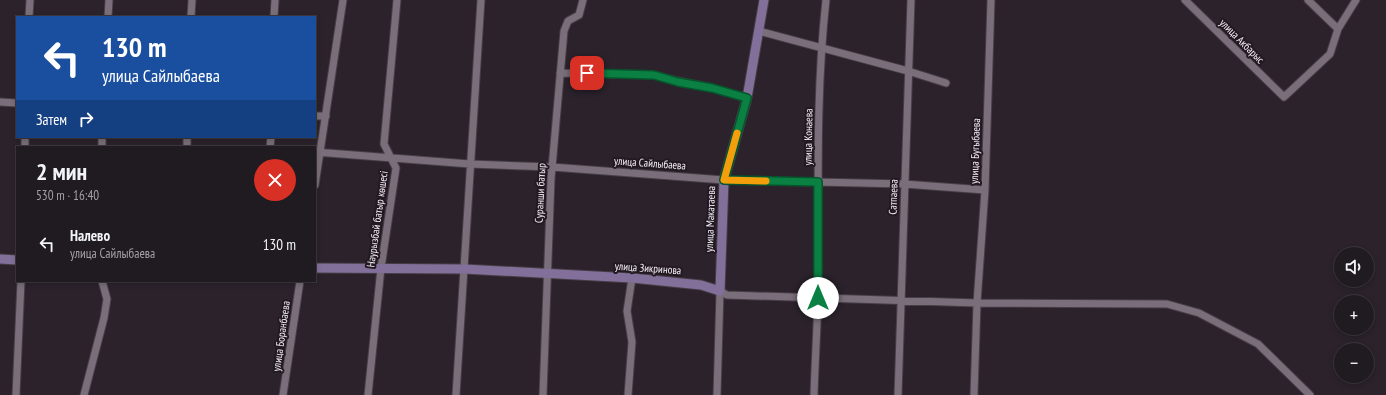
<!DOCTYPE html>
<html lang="ru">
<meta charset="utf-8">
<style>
:root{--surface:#201a21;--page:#28232a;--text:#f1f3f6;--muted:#a2a1a5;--line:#3d383f}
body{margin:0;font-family:"PT Sans Narrow",sans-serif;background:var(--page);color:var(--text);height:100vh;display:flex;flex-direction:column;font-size:15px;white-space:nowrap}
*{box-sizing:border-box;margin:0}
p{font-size:13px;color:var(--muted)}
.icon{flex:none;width:22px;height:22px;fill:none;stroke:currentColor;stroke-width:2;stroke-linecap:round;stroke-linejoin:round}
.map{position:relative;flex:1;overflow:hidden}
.drawer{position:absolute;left:16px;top:146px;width:300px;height:136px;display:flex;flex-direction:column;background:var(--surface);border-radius:0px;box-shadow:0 2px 6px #0003,0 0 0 1px var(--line)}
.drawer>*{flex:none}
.banner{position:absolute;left:16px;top:16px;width:300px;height:122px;border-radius:0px;box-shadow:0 2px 6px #0003,0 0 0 1px var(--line);background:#1a4fa0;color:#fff;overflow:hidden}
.controls{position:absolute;left:1334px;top:247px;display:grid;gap:8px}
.controls a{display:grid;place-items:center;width:40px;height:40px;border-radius:50%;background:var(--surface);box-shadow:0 2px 6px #0003,0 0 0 1px var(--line);font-size:20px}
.pin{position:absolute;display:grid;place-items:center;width:34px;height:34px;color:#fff;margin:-17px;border-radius:8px;box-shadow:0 2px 6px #0006}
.me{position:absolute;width:44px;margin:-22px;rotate:0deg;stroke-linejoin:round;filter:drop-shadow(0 0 3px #0008)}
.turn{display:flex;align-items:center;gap:14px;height:84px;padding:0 20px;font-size:18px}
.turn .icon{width:52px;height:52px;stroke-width:2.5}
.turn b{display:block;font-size:28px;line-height:34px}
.then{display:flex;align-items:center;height:38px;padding:0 20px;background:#0003;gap:8px;font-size:15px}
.round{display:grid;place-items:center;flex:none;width:42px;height:42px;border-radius:21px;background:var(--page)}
.overview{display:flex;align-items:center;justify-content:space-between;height:68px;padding:0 20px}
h1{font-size:24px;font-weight:700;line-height:30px}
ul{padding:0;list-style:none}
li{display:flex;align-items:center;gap:12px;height:60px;padding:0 20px}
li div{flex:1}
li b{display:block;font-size:15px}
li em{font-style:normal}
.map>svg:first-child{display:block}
</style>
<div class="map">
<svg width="1386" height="395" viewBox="0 0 1386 395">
<rect width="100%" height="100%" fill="#2b222c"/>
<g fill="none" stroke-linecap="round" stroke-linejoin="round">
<g stroke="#463e46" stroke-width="9">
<path id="street" d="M1185,0L1284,97L1330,54L1338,29L1356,0
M1308,0L1338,29
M29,17L30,0
M108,17L109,0
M191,17L192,0
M274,17L275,0
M759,31L908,71L946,83
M560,73L654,75L678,81L713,88L747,98
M0,102L17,103
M315,116H326
M25,147V137
M102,147V137
M187,147V137
M270,147L271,137
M315,152L470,164L552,167L724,180L904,184L985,190
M315,185L343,0
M16,395L21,281
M84,395L104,318L107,299L102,281
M283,395L300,281
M368,395L381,268L396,168L384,144L397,0
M456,395L481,0
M543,395L551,179L564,31L568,21L579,15L583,0
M628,395L632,342L627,311L632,278
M717,395L720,291L727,295L977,303L1167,304L1199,313L1258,344L1310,395
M814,395C815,363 817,330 818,298C819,198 815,99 826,0
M898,395L911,0
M974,395L977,303L985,190L991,0"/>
</g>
<g stroke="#463e46" stroke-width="11">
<path id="secondary" d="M0,259L17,260
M315,268L464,269L632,278L701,285L720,291L724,180L747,98L764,0"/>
</g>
<use href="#street" stroke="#796e79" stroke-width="7"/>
<use href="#secondary" stroke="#82709a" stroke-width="9"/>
</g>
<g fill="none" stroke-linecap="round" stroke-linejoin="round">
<g stroke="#07532c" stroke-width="10">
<path id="route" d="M587,73L654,75L678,82L712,88L747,98L724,180L818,182V298"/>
</g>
<use href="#route" stroke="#0b8043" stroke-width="7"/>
<path stroke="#f59e0b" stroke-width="7" d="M737,133L724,180L766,181"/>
</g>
<g text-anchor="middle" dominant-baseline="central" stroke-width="4" stroke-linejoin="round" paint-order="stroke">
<g font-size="11" fill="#f5eff6" stroke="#221922">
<text transform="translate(1242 41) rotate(45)">улица Акбарыс</text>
<text transform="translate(808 137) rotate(-89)">улица Конаева</text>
<text transform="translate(975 151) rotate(-88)">улица Бугыбаева</text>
<text transform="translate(650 163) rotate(4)">улица Сайлыбаева</text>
<text transform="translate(540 193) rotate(-87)">Суранши батыр</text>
<text transform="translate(893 197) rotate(-88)">Сатпаева</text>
<text transform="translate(377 219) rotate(-82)">Наурызбай батыр көшесі</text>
<text transform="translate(710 219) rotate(-88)">улица Макатаева</text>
<text transform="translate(648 268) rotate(4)">улица Зикринова</text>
<text transform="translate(281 336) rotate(-82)">улица Боранбаева</text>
</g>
</g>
</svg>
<div class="controls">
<a><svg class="icon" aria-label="sound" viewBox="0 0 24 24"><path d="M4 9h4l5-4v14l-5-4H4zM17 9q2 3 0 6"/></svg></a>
<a>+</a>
<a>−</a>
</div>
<div class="pin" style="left:587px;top:73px;background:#d93025"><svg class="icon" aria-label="arrive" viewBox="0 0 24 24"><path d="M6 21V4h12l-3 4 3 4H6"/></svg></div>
<svg class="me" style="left:818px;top:298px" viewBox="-20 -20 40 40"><circle r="19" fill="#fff"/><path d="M0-13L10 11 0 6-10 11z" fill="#0b8043"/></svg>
<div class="banner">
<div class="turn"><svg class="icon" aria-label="left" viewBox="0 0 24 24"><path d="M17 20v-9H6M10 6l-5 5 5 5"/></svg><div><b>130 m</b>улица Сайлыбаева</div></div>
<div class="then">Затем<svg class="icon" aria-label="right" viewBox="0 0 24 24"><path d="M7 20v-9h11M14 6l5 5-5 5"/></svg></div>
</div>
<section class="drawer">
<div class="overview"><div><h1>2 мин</h1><p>530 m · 16:40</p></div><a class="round" style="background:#d93025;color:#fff"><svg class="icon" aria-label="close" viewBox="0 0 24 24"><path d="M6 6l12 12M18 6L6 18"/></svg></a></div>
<ul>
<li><svg class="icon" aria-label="left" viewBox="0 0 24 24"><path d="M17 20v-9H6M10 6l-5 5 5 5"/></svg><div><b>Налево</b><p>улица Сайлыбаева</p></div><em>130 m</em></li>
</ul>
</section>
</div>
